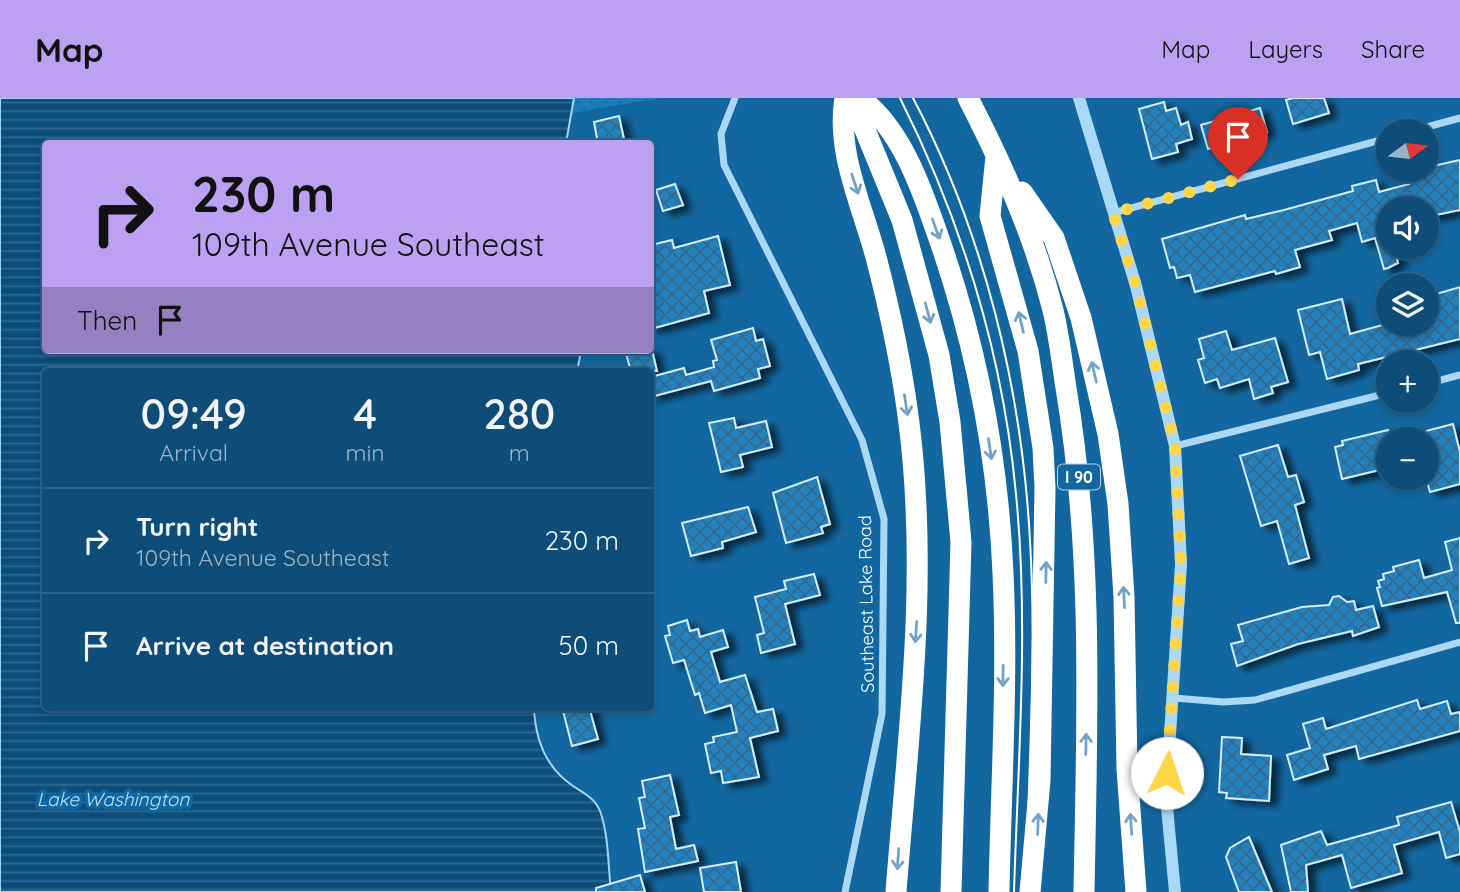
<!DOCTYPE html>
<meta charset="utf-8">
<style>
:root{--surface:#0e4d78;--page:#17547d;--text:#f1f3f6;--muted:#9bb4c6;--line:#2e648a;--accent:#bca0f2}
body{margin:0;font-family:Quicksand,sans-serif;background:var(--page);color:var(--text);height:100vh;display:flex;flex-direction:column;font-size:26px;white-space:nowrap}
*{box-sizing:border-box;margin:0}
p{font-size:23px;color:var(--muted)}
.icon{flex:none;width:38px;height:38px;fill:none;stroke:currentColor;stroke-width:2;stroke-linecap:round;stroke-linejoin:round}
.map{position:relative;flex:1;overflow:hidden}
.drawer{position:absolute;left:42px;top:270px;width:612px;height:343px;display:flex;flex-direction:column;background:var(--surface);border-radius:7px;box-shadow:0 4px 10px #0003,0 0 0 2px var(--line)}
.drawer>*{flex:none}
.banner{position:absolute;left:42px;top:42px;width:612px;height:214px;border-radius:7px;box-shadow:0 4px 10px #0003,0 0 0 2px var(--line);background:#bca0f2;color:#111;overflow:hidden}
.needle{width:46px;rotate:75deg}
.fabs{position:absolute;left:1376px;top:21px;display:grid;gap:14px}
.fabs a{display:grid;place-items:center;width:63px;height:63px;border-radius:50%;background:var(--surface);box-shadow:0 4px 10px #0003,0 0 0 2px var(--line);font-size:35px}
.pin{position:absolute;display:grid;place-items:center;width:60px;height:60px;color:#fff;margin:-72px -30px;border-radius:50% 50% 50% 0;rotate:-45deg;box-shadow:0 0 7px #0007}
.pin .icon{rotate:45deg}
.me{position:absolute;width:77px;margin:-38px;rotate:4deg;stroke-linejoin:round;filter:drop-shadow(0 0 5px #0008)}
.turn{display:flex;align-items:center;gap:24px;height:147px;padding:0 35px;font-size:32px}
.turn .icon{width:91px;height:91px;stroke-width:2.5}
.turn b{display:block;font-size:49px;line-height:60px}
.then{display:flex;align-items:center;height:66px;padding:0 35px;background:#0003;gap:14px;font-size:26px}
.eta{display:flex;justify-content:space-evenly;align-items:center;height:119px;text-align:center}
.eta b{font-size:42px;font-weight:600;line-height:49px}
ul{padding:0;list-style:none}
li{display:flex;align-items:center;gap:21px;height:105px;padding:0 35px;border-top:2px solid var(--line)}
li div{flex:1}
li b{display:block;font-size:26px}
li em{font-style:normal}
header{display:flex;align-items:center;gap:42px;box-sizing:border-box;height:98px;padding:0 35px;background:var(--accent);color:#111}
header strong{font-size:33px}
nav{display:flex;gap:38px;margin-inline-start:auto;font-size:24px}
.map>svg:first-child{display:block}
</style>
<header>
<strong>Map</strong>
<nav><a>Map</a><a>Layers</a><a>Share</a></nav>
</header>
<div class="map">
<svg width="1460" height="794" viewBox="0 0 1460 794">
<defs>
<pattern id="park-dots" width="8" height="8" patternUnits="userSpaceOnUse" patternTransform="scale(1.75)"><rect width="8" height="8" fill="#1a7cba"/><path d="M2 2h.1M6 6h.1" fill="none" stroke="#306688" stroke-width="1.8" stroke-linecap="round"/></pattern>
<pattern id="water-rules" width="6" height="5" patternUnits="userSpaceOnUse" patternTransform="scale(1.75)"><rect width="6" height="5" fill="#0b4e7c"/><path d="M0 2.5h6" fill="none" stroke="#306990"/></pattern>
<pattern id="building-cross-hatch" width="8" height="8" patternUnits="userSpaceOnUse" patternTransform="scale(1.75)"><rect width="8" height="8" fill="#2081bf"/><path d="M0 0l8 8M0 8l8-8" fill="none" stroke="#34698b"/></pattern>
<filter id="shadow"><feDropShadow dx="8" dy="4.5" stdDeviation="3.5" flood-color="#0009"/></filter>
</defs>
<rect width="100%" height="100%" fill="#1267a0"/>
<path fill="url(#park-dots)" d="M574,0H661L571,15Z"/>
<path fill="url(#water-rules)" stroke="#9cd6f8" stroke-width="2" d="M0,0H574L566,45L46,46V252L581,254L577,273H46V609H534C535,641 545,669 573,688C583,695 595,700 600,713C609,738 608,768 611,794H0Z"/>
<path fill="url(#building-cross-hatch)" stroke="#d3edfe" stroke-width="2" filter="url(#shadow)" d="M1293,0H1324L1329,15L1293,26L1286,2Z
M1164,4L1166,13L1176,10L1181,27L1188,24L1192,41L1176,46L1178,54L1152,61L1139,11Z
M1260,10L1267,34L1208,51L1201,27Z
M619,18L625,46H598L594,24Z
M1460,62V112L1426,119V110H1383L1388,149H1394L1398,165L1388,170L1384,171L1375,140L1362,144L1357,125L1329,133L1332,142L1295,152L1300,169L1276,176L1275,173L1195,194L1190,177L1177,180L1174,169L1170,170L1162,141L1245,117L1246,121L1284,112L1353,93L1352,88L1376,82L1379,94L1409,86L1406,74Z
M675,86L683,107L663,113L656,92Z
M718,138L730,187L704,193L709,215L651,231V147L672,142L674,150Z
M1460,189V241L1358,266L1359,272L1327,281L1320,254L1309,257L1298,212L1342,201L1350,236L1386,226H1426V199Z
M753,230L756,243L763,241L770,268L758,271L760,280L714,293L711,283L651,299V279L684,270L686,277L714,269L713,263L717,262L711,242Z
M1226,233L1232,252L1275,240L1288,284L1271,289L1273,295L1254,301L1249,281L1220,290L1217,281L1205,285L1198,262L1204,260L1199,241Z
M625,252H652L657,273H631Z
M734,320L736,330L766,323L772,349L740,357L743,369L721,374L709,325Z
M1453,326L1460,354V386L1430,394L1426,380V333Z
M1388,332V370L1342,381L1335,349L1343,347L1342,343Z
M1278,347L1288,379L1296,377L1304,404L1295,407L1309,460L1289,466L1277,423L1261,428L1240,358Z
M817,379L830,426L821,429L823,435L786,445L773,395Z
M748,409L756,434L722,444L723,450L691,458L682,425Z
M1460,440V525H1456L1447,494L1382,508L1377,490L1380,489L1378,483L1384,481L1383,476L1394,473L1393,469L1419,462L1424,480L1452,472L1445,444Z
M814,476L820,497L785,506L795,546L761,555L757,537L764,535L755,499L786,491L784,483Z
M1339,498L1347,504L1354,503L1356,512L1373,508L1379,529L1353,538L1352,533L1298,546L1237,568L1231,546L1243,543L1238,527L1302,509L1329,507L1333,499Z
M687,522L690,533L698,531L700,539L723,532L728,549L711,554L720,584L745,577L757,614L773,611L778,633L750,640L759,679L723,685L721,673L711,675L705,646L714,644L713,639L737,634L731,607L705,615L699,595L695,597L684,562L673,565L665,538L670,537L668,528Z
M1417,602L1420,611L1447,603L1451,616L1460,614V633L1359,661L1356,648L1324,657L1328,671L1294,682L1287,657L1310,650L1303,626L1323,620L1326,631Z
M562,609H589L598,641L572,648Z
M1222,639L1242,640L1241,656L1271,658L1269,703L1226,700L1227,695L1219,694Z
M670,677L679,717L670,719L676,751L694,747L698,763L645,774L638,731L645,730L639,700L645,699L642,683Z
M1451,704L1460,734V756L1446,760L1439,734L1394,747L1402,775L1351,790L1342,757L1306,767L1308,794H1291L1281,747L1321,733L1327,747L1399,727L1397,719Z
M1249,739L1272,794H1239L1226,759L1230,750Z
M736,764L741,794H704L700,770Z
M640,777L645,794H596V790Z"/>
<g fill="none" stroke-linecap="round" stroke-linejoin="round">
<path stroke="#aad8f5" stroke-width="7" d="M735,0L721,36L724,67L862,342L884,421L882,616L845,794
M1412,33L1460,20
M1113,115L1388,40
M1426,286L1460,277
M1175,348L1388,295
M1174,600L1223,604L1255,602L1460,544"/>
<path stroke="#aad8f5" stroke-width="12" d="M1079,0L1136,188L1175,348L1181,466L1166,699L1175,794"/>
<path stroke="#fff" stroke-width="21" d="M845,0C836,54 862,107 876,159C890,213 902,269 909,325C929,481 908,638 896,794
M852,0L902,122L939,257L950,324L961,444L951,794
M860,0C900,30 920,86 936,132C975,241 998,359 1003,475C1008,581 1001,688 999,794
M968,0C1003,68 1034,137 1053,212C1059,237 1062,264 1066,290C1094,457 1087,626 1084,794
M996,58L990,118L1028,253L1043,350L1045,390L1040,682L1030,794
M1022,94L1054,140L1081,220L1108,336L1118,406L1124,498L1127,671L1136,794"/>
<path stroke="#fff" stroke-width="2" d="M900,0C962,124 1003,257 1016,396C1029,527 1018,662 1014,794
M913,0C984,135 1022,291 1030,443C1037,560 1028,678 1026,794"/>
</g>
<defs><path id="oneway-shaft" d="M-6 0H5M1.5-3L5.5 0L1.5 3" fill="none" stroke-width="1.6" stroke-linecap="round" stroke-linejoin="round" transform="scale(1.75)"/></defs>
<g stroke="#71a4c6">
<use href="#oneway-shaft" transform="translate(855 86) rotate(72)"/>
<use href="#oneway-shaft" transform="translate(936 131) rotate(70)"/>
<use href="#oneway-shaft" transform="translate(928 215) rotate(75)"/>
<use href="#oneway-shaft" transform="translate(1021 224) rotate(-103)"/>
<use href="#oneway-shaft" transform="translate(1094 274) rotate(-103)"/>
<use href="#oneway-shaft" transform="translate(906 307) rotate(81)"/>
<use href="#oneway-shaft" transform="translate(990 351) rotate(82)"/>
<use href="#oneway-shaft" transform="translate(1046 474) rotate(-89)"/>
<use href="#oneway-shaft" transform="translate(1124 499) rotate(-93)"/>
<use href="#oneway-shaft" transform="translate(916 534) rotate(94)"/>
<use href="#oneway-shaft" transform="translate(1003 578) rotate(91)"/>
<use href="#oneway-shaft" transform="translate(1086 646) rotate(-89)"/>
<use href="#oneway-shaft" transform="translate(1038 726) rotate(-88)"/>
<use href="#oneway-shaft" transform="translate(1131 726) rotate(-94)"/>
<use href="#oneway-shaft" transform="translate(898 761) rotate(94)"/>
</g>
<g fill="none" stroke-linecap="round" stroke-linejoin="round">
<path stroke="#ffd54a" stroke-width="12" stroke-dasharray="0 21.6" d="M1167,675L1181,466L1175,348L1136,188L1113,115L1238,81"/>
</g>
<g text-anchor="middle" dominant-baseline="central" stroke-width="7" stroke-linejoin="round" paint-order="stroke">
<rect fill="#1267a0" stroke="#b8d1e2" stroke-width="2" x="1058" y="366.5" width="42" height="25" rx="5"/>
<g font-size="16" font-weight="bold" fill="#fff">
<text x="1079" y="379">I 90</text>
</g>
<g font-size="18" fill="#fff" stroke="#1267a0">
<text transform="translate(866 506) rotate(-91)">Southeast Lake Road</text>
</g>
<g font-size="19" font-style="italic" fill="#b7e1fb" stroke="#1267a0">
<text x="113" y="701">Lake Washington</text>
</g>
</g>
</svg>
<div class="fabs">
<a><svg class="needle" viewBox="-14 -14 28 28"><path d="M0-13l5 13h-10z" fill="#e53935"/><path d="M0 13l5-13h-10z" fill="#9bb4c6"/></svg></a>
<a><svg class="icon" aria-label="sound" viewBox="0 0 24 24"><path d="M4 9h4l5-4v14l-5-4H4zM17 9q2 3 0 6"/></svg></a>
<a><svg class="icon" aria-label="layers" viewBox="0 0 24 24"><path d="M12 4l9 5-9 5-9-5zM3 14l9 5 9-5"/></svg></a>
<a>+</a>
<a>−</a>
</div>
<div class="pin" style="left:1238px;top:81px;background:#d93025"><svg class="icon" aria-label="arrive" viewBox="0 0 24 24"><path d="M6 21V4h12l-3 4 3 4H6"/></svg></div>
<svg class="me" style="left:1167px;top:675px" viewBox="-20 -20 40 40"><circle r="19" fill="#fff"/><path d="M0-13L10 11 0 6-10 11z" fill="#ffd54a"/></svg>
<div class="banner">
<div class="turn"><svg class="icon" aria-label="right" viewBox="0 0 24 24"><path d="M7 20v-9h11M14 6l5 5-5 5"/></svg><div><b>230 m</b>109th Avenue Southeast</div></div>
<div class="then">Then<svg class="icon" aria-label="arrive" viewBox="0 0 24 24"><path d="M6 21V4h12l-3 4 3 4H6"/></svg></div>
</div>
<section class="drawer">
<div class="eta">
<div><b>09:49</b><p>Arrival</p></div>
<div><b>4</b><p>min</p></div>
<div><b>280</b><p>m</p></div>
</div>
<ul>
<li><svg class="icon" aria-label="right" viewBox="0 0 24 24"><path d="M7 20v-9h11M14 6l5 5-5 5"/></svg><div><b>Turn right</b><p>109th Avenue Southeast</p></div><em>230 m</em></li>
<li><svg class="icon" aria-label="arrive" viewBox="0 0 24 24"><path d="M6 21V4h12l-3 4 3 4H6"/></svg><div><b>Arrive at destination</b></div><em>50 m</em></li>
</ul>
</section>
</div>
